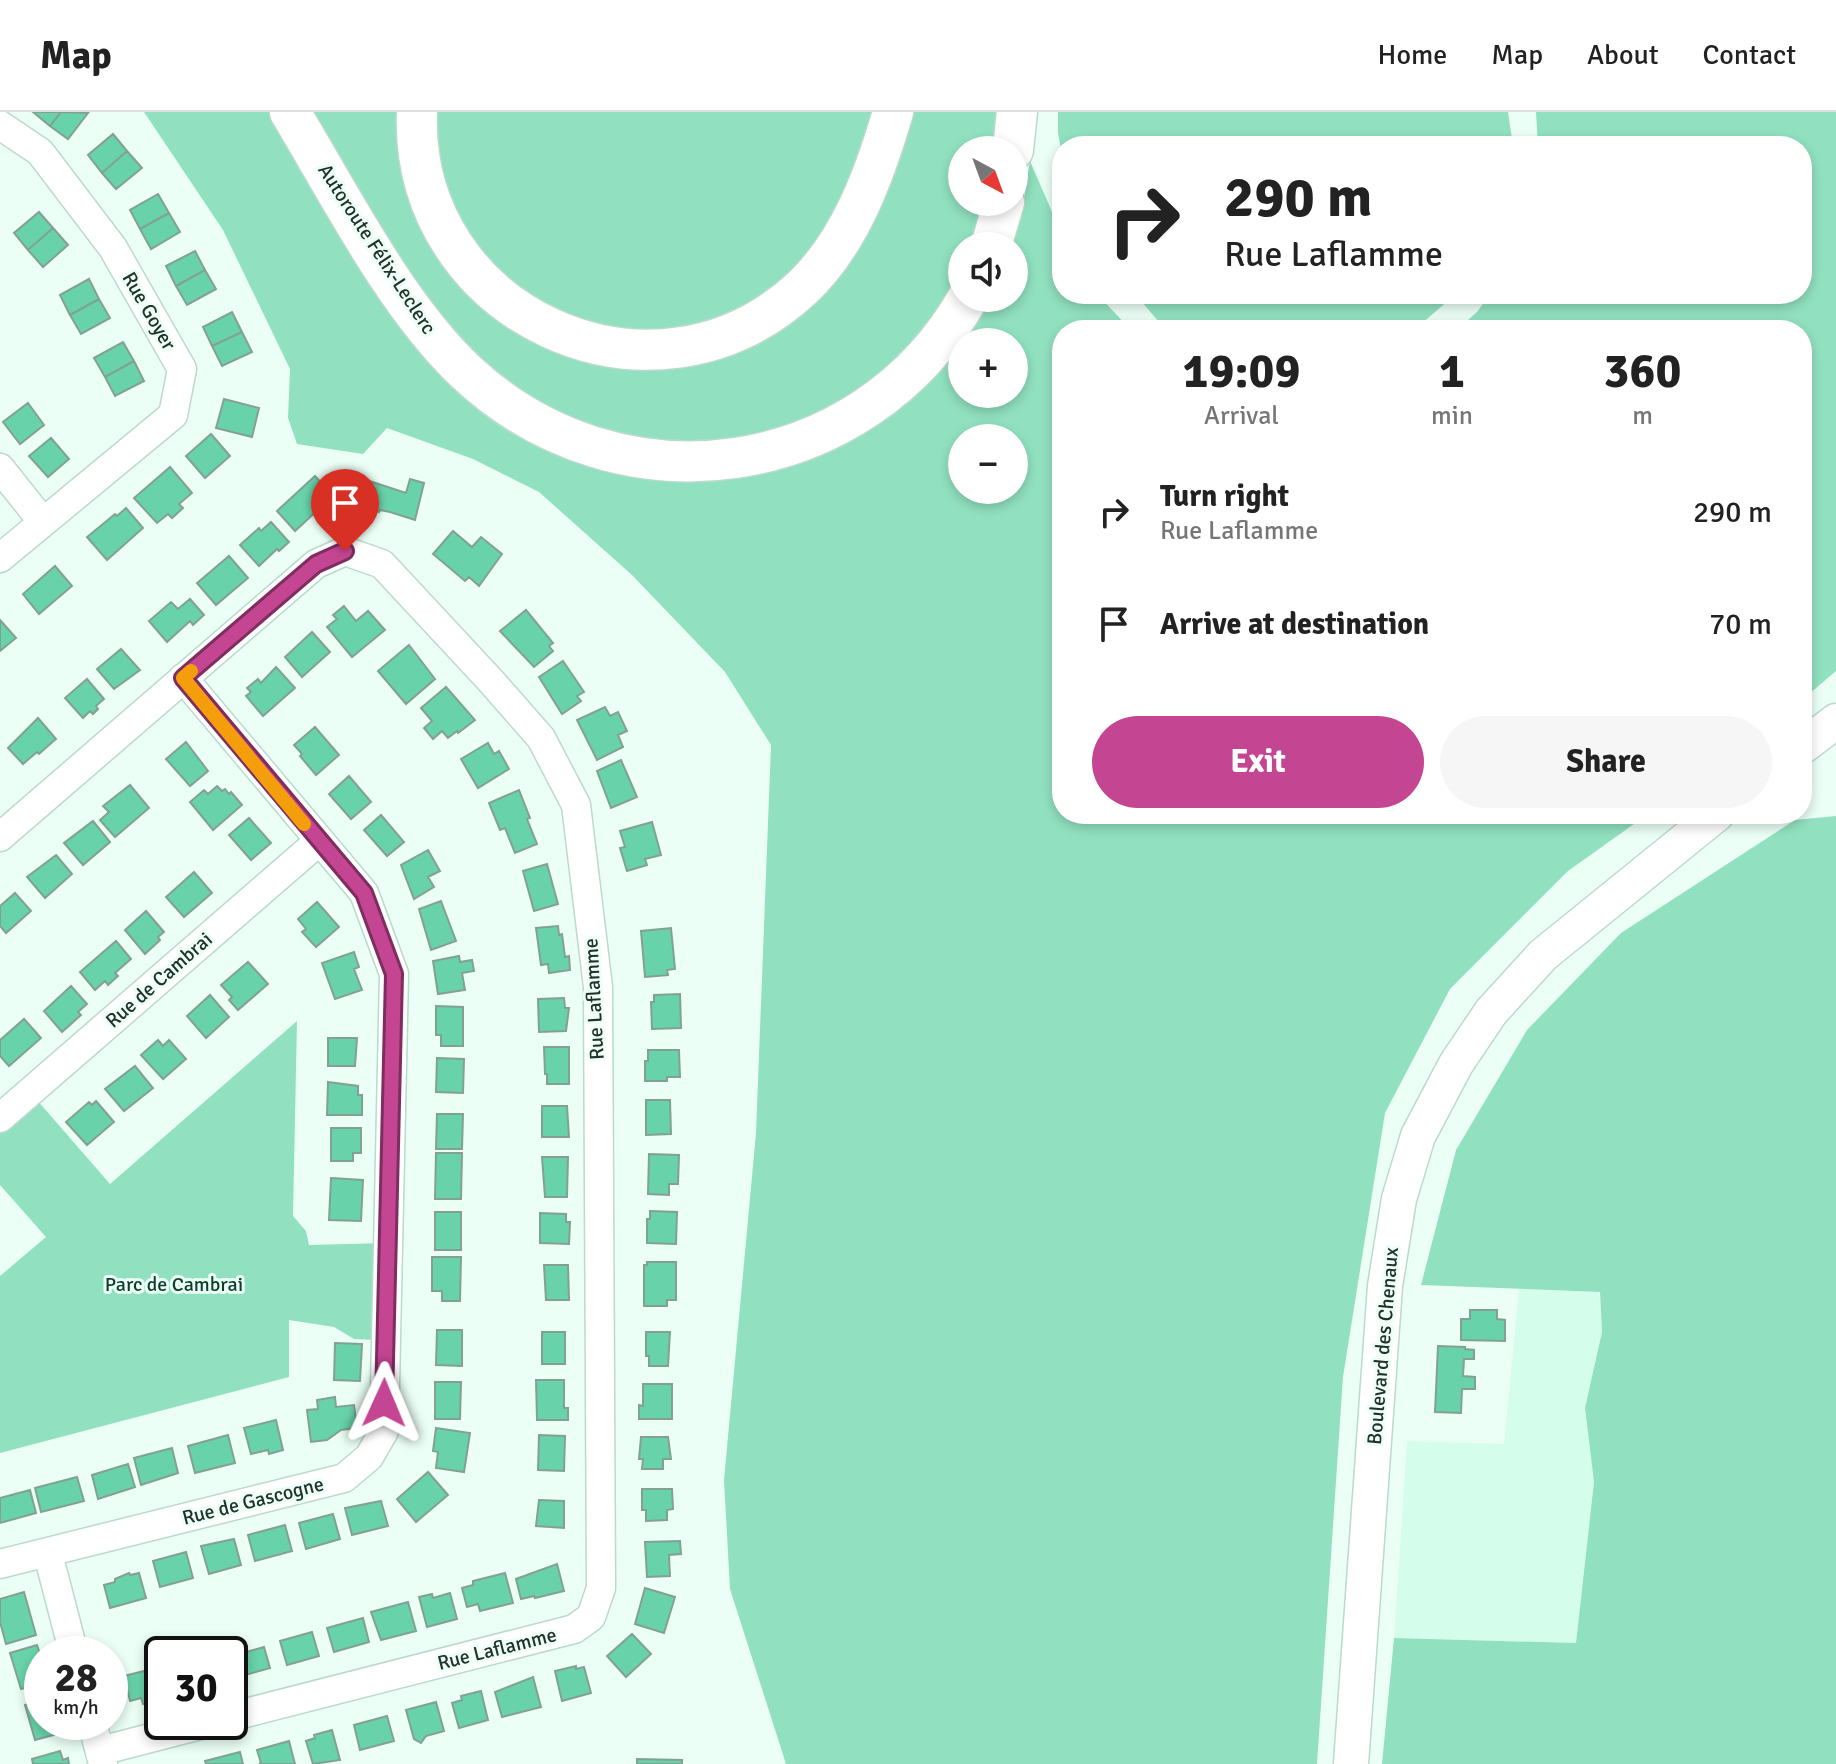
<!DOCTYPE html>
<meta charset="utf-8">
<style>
:root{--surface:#fff;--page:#f6f6f6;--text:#222;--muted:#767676;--line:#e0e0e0;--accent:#c44592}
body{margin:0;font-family:Signika,sans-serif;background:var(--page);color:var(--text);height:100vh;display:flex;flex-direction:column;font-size:30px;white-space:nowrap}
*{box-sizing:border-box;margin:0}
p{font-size:26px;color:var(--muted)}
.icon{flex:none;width:44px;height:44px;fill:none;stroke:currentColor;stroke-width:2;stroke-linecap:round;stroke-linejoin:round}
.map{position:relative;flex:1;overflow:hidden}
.panel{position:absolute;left:1052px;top:208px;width:760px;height:504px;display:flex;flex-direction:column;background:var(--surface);border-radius:32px;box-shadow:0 4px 12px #0003}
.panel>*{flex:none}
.banner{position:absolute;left:1052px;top:24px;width:760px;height:168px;border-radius:32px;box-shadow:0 4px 12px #0003;background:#fff;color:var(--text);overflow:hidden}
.needle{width:52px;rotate:139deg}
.fabs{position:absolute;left:948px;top:24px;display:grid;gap:16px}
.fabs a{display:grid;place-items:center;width:80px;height:80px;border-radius:50%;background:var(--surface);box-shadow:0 4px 12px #0003;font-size:40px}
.speed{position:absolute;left:24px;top:1524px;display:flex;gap:16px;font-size:40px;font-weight:700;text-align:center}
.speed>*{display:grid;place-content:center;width:104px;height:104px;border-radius:50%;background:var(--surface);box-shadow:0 4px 12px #0003;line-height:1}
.speed small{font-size:20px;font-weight:400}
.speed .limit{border:4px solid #111;border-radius:12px;background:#fff;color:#111}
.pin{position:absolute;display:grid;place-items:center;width:68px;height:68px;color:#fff;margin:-82px -34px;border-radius:50% 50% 50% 0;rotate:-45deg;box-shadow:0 0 8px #0007}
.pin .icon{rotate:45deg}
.me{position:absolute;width:88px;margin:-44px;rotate:1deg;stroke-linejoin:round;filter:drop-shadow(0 0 6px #0008)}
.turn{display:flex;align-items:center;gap:28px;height:168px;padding:0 40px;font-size:36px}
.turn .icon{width:104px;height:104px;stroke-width:2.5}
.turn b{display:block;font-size:56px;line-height:68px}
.eta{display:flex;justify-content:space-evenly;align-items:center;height:136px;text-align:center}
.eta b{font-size:48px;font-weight:700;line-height:56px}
.primary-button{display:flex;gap:16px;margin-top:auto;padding:16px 40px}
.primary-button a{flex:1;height:92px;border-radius:48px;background:var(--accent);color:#fff;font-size:32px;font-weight:700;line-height:92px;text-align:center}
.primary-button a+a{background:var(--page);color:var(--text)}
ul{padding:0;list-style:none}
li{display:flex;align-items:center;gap:24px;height:112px;padding:0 40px}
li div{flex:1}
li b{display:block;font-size:30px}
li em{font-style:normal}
header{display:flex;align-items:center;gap:48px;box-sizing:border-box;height:112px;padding:0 40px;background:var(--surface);border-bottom:2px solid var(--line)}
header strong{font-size:38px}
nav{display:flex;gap:44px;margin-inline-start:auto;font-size:28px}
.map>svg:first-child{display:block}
</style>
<header>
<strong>Map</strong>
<nav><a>Home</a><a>Map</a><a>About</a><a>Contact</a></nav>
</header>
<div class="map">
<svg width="1836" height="1652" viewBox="0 0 1836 1652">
<rect width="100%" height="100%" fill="#ebfff6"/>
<path fill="#d4feeb" d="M1519,1177L1599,1180L1602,1220L1585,1296L1594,1370L1576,1531L1394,1526L1407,1329L1504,1332Z"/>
<path fill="#91e1c0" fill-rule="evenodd" d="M144,0H270C308,64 346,128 388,190C410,221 431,254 458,281C553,371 707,393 826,342C876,320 923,278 957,236C970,221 980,203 991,186H1014V134H1011L1022,100L1030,49L1062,123V182H1097L1131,218H1062V702H1648L1568,759L1450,877L1385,1001L1343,1265L1317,1652H786L730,1477L724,1368L756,1021L771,633L725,560L632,463L539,380L473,347L387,316L363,342L297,332L288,306L290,257L223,118ZM962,230H1014V282H962ZM962,326H1014V378H962Z
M308,0H406L409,58L531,225L757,228L906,0H996L993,38H962V90H984L971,134H962V154L946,192L896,257L837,300L739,332L654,334L577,316L498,271L436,209Z
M436,0H873L867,37L830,123L779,185L703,221L638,223L541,200L475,140L430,39Z
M1058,0H1508L1513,34H1062V44L1058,21Z
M1536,0H1836V559L1802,588V218H1457L1477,200L1490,182H1802V34H1538Z
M1135,182H1456L1414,218H1175L1159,210Z
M1836,704V1652H1382L1394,1526L1576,1531L1594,1370L1585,1296L1602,1220L1600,1180L1421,1173L1456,1038L1527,918L1621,821L1795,708Z
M297,909L293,1104L306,1119L309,1133L388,1131L376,1228L354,1227L334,1215L289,1208V1265L0,1341V1164L46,1125L0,1073V1006L30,980L110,1072Z"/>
<path fill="#68d3ab" stroke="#82a193" stroke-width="2" d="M33,0H61L50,14Z
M61,0L88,1L68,27L50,14Z
M113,22L127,39L102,61L88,43Z
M127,39L142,56L116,77L102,61Z
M158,82L169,101L140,117L130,98Z
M39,100L53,116L28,138L14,121Z
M169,101L180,120L151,137L140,117Z
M53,116L68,133L43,155L28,138Z
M195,139L205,158L176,174L166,154Z
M205,158L216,177L187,193L176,174Z
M89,167L99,187L70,203L60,183Z
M99,187L110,206L81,222L70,203Z
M232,200L242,220L212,234L203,215Z
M242,220L252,240L222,254L212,234Z
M123,230L134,249L105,265L94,246Z
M134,249L144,269L115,284L105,265Z
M224,287L259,296L252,325L216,316Z
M28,291L44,313L20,332L3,310Z
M211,322L230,344L205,366L186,344Z
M51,326L69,347L48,365L29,344Z
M170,355L192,381L179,392L183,396L172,406L168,402L157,411L134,386Z
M348,362L406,381L410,367L424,371L415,408L390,400L380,398L379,400L340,385Z
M315,364L333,384L295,419L277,399Z
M126,396L143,416L107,448L87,425L115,402L117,404Z
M271,410L289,430L279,439L277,437L259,454L240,433L259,416L261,419Z
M453,419L472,435L481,425L502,442L479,474L469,465L465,469L433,442Z
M229,444L248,466L216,493L197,471Z
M55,454L72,474L39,502L23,482Z
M190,487L204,503L193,513L190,509L167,530L149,509L171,490L178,497Z
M344,494L356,509L368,499L385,518L352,545L327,515L337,507L333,503Z
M526,498L553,531L549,534L553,539L534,555L500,519Z
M0,508L16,526L0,539Z
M312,520L330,540L302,565L285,545Z
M409,533L435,567L406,592L378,559Z
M121,537L140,558L114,577L97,557Z
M563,549L584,580L577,584L581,589L562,602L539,565Z
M276,555L295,576L263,604L246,584L251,580L247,576L258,567L261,571Z
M87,567L104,587L96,594L98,597L93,602L90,599L83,606L65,586Z
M446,575L475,608L458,621L457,619L448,626L442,619L433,627L424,616L432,609L421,596Z
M605,595L610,604L618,600L627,619L618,623L623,635L597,648L577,608Z
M38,606L56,627L39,642L37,640L23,652L8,636Z
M315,615L339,643L316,663L300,644L302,642L294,633Z
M186,630L208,659L190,674L166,647Z
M488,631L494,642L499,639L509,657L478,676L461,647Z
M621,648L637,685L611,696L597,659Z
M349,664L371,690L351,707L329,682Z
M130,673L149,696L115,725L100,708L109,700L103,694Z
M217,674L222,679L225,677L229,682L231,680L242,693L213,718L190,690L204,678L208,682Z
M519,678L530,706L527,707L537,732L515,741L505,716L500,718L489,691Z
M381,703L404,730L387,744L364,718Z
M249,706L271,731L251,748L229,723Z
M93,709L110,730L83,753L64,731Z
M652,710L661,743L645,747L647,753L627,759L620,736L625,735L620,719Z
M428,738L440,759L428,765L434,775L414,787L401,753Z
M56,743L72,762L45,786L27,765Z
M547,752L558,792L534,799L523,759Z
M194,760L212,781L184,805L166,785Z
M15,781L31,799L6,821L0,814V794Z
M441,789L456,829L431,838L419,797Z
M317,790L339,815L316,835L302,820L306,817L298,807Z
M146,799L164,820L158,825L160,828L145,842L125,818Z
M558,814L559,823L562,822L565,845L569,844L570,858L549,861L548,852L541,853L536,816Z
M671,816L675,857L667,858L668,863L645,865L641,819Z
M116,829L131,847L115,861L118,864L108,873L105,869L95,878L80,860Z
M354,840L359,855L354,857L362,878L335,887L322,851Z
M459,844L460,850L472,848L474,859L462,861L465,878L438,882L433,849Z
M248,850L268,872L238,898L229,888L232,885L221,873Z
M71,874L87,892L78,900L81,903L62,920L44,899Z
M680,882L681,916L652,917L651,890H654V883Z
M210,883L229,905L206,926L187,904Z
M564,886L565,896H569L566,919L539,920L538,887Z
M436,894L463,895V934H441V923H436Z
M24,907L41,926L9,954L0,944V928Z
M328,926H357L355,954H328Z
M158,928L163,934L169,928L186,947L163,967L141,943Z
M544,935H569V972H547V962H545Z
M648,938H679L680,965H667V969H645V949H648Z
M437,946L464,947L463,981L436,980Z
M135,954L153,976L124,999L105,977Z
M328,970L358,974V983H362V1003H327Z
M646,988H670L671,1022L646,1023Z
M96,989L114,1010L87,1033L66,1010L89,990L92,993Z
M542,994H567L569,1025H542Z
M437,1002H463L462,1037H436Z
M331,1016H361V1041H353V1049H331Z
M436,1041H462L461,1087H435Z
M649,1042L679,1043L678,1072H669V1083L648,1082Z
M542,1045H568L567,1085H545Z
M331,1066L363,1068L361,1109L329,1108Z
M650,1099L677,1100L676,1132L647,1131V1107H650Z
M435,1100H461V1138H435Z
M540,1101L566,1102V1110H570L569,1132L540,1131Z
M432,1145H461L460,1189H442V1179H432Z
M647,1150H676V1188H667V1194H644V1153H647Z
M544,1153H568L569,1188H546Z
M1470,1198H1497V1207L1505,1208V1229L1461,1228V1207H1470Z
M437,1218H462V1254L436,1253Z
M542,1220H565V1252H542Z
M646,1220H670L668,1254H649V1244H646Z
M335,1231L362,1232L360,1269L334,1268Z
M1438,1234L1465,1235V1237L1474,1238V1247H1464L1463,1264L1475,1265V1277H1462L1461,1301L1435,1300Z
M536,1268H564V1296H568V1308H537Z
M435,1270H461L460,1307H435Z
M643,1272H672V1307H639V1293L643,1294Z
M335,1285L336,1295L354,1293L357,1316L341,1318L327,1328L311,1330L307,1298L318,1297L317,1288Z
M276,1308L283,1338L269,1342L268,1338L251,1342L244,1316Z
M436,1316L470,1321L464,1360L436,1356L438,1340L433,1339Z
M228,1323L235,1351L195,1361L188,1334Z
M539,1323L565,1324L564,1359L538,1358Z
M641,1325H668L671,1347H663V1357H642L643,1347H639Z
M172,1336L178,1361L141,1373L134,1346Z
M128,1352L135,1375L98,1387L92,1363Z
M428,1360L448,1383L416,1410L397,1387Z
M77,1365L84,1389L41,1400L35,1376Z
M642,1377H672L673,1397L667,1398V1408L646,1409V1398H642Z
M30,1378L36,1401L0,1411V1386Z
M539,1388L564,1389V1416L536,1414Z
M381,1389L388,1414L352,1423L345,1396Z
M333,1402L340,1427L306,1437L299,1411Z
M285,1413L292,1439L255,1449L248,1423Z
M234,1427L241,1453L209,1462L201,1434Z
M680,1429L681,1442L669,1443L670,1464L647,1465L645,1430Z
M186,1440L193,1466L160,1475L153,1449Z
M557,1452L564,1479L535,1486L534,1484L521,1487L516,1467Z
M129,1461L130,1463L139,1461L146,1486L110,1496L104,1473L115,1470V1467Z
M505,1461L513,1491L480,1499L478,1492L467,1495L462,1476L473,1473V1469Z
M645,1476L675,1485L664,1521L635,1512Z
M24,1480L36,1523L6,1532L0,1510V1487Z
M450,1481L457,1507L427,1515L419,1485L432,1482L433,1486Z
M408,1490L416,1519L381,1528L371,1500Z
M363,1506L369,1530L334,1540L327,1516Z
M312,1520L319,1544L287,1553L280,1529Z
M632,1522L651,1542L626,1565L607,1544Z
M37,1533L40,1542H43L42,1571L21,1577L10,1541Z
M264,1535L270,1556L238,1565L232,1544Z
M576,1554V1557L584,1555L591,1581L562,1589L555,1559Z
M152,1557L160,1587L143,1592L141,1586L130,1589L124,1564Z
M533,1565L541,1595L502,1605L495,1580Z
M481,1579L488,1608L459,1616L452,1591L462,1588L461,1584Z
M42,1588V1610H58L61,1621L35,1628L25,1593Z
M436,1590L444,1619L426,1624L421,1631L414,1627L406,1598Z
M387,1604L394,1629L360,1638L354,1613Z
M332,1618L340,1648L313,1652L306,1629L315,1626L314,1623Z
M289,1629L295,1652H259L261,1651L257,1638Z
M60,1639L63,1648L68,1646L69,1652H33L32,1647Z
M240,1640L243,1652H206L205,1649Z
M637,1647L682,1648V1652H637Z"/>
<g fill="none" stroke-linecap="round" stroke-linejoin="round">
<g stroke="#badacc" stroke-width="31">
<path id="minor" d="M0,13L40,40L113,136L182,257L173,303L0,446
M0,356L43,410
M0,725L316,452L345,439L382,452L490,568L541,626L576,693L598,875L601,1476L591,1505L574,1517L230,1605
M0,1006L318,730
M48,1442L74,1542
M0,1452L344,1366L369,1345L384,1319L394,862L364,781L183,566
M92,1610L103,1652
M100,1639L212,1610"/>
</g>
<g stroke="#badacc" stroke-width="37">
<path id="major" d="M1802,635L1836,609
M1351,1652L1385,1174L1399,1087L1418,1024L1456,952L1491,900L1543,843L1717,702"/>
</g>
<g stroke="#badacc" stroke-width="43">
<path id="highway" d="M290,0C340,83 396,194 466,260C620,404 863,370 968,186
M417,0C409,203 653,315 802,176C850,131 875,62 893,0
M1013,38L1017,0
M991,134L1004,90"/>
</g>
<use href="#minor" stroke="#fff" stroke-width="28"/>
<use href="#major" stroke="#fff" stroke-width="34"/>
<use href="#highway" stroke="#fff" stroke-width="40"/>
</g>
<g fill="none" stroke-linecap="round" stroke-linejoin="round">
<g stroke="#7f2d5f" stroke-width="20">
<path id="route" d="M345,439L316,452L183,566L364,781L394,862L384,1291"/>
</g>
<use href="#route" stroke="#c44592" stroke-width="14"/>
<path stroke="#f59e0b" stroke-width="14" d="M191,559L183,566L304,712"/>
</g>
<g text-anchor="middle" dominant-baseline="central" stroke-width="6" stroke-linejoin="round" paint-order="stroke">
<g font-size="20" fill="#24302b" stroke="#ebfff6">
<text transform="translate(377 137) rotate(57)">Autoroute Félix-Leclerc</text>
<text transform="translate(149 199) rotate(60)">Rue Goyer</text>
<text transform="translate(159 868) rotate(-41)">Rue de Cambrai</text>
<text transform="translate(594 887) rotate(-93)">Rue Laflamme</text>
<text transform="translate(1383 1234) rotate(-85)">Boulevard des Chenaux</text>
<text transform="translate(253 1389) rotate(-14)">Rue de Gascogne</text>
<text transform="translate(497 1537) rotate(-14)">Rue Laflamme</text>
</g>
<g font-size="20" fill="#0c3d2d" stroke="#ebfff6">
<text x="174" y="1172">Parc de Cambrai</text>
</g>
</g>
</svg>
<div class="fabs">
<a><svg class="needle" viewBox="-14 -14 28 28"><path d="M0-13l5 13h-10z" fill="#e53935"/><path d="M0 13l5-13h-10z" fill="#767676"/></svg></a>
<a><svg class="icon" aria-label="sound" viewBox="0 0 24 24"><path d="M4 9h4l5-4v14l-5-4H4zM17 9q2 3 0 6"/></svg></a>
<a>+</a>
<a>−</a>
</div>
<div class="speed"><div>28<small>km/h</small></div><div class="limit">30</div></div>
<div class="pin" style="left:345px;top:439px;background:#d93025"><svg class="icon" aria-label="arrive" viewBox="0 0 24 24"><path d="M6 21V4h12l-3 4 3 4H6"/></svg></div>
<svg class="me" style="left:384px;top:1291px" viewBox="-20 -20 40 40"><path d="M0-17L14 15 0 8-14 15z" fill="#c44592" stroke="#fff" stroke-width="4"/></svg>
<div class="banner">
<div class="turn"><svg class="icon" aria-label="right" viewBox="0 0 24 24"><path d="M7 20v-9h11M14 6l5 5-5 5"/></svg><div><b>290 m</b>Rue Laflamme</div></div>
</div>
<section class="panel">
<div class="eta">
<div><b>19:09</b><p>Arrival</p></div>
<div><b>1</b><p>min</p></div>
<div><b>360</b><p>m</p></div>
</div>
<ul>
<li><svg class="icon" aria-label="right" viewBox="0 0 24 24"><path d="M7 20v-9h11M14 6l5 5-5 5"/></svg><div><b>Turn right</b><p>Rue Laflamme</p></div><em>290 m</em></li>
<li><svg class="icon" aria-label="arrive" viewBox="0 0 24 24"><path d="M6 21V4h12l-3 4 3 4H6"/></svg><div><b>Arrive at destination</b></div><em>70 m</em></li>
</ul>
<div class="primary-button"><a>Exit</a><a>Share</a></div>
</section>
</div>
